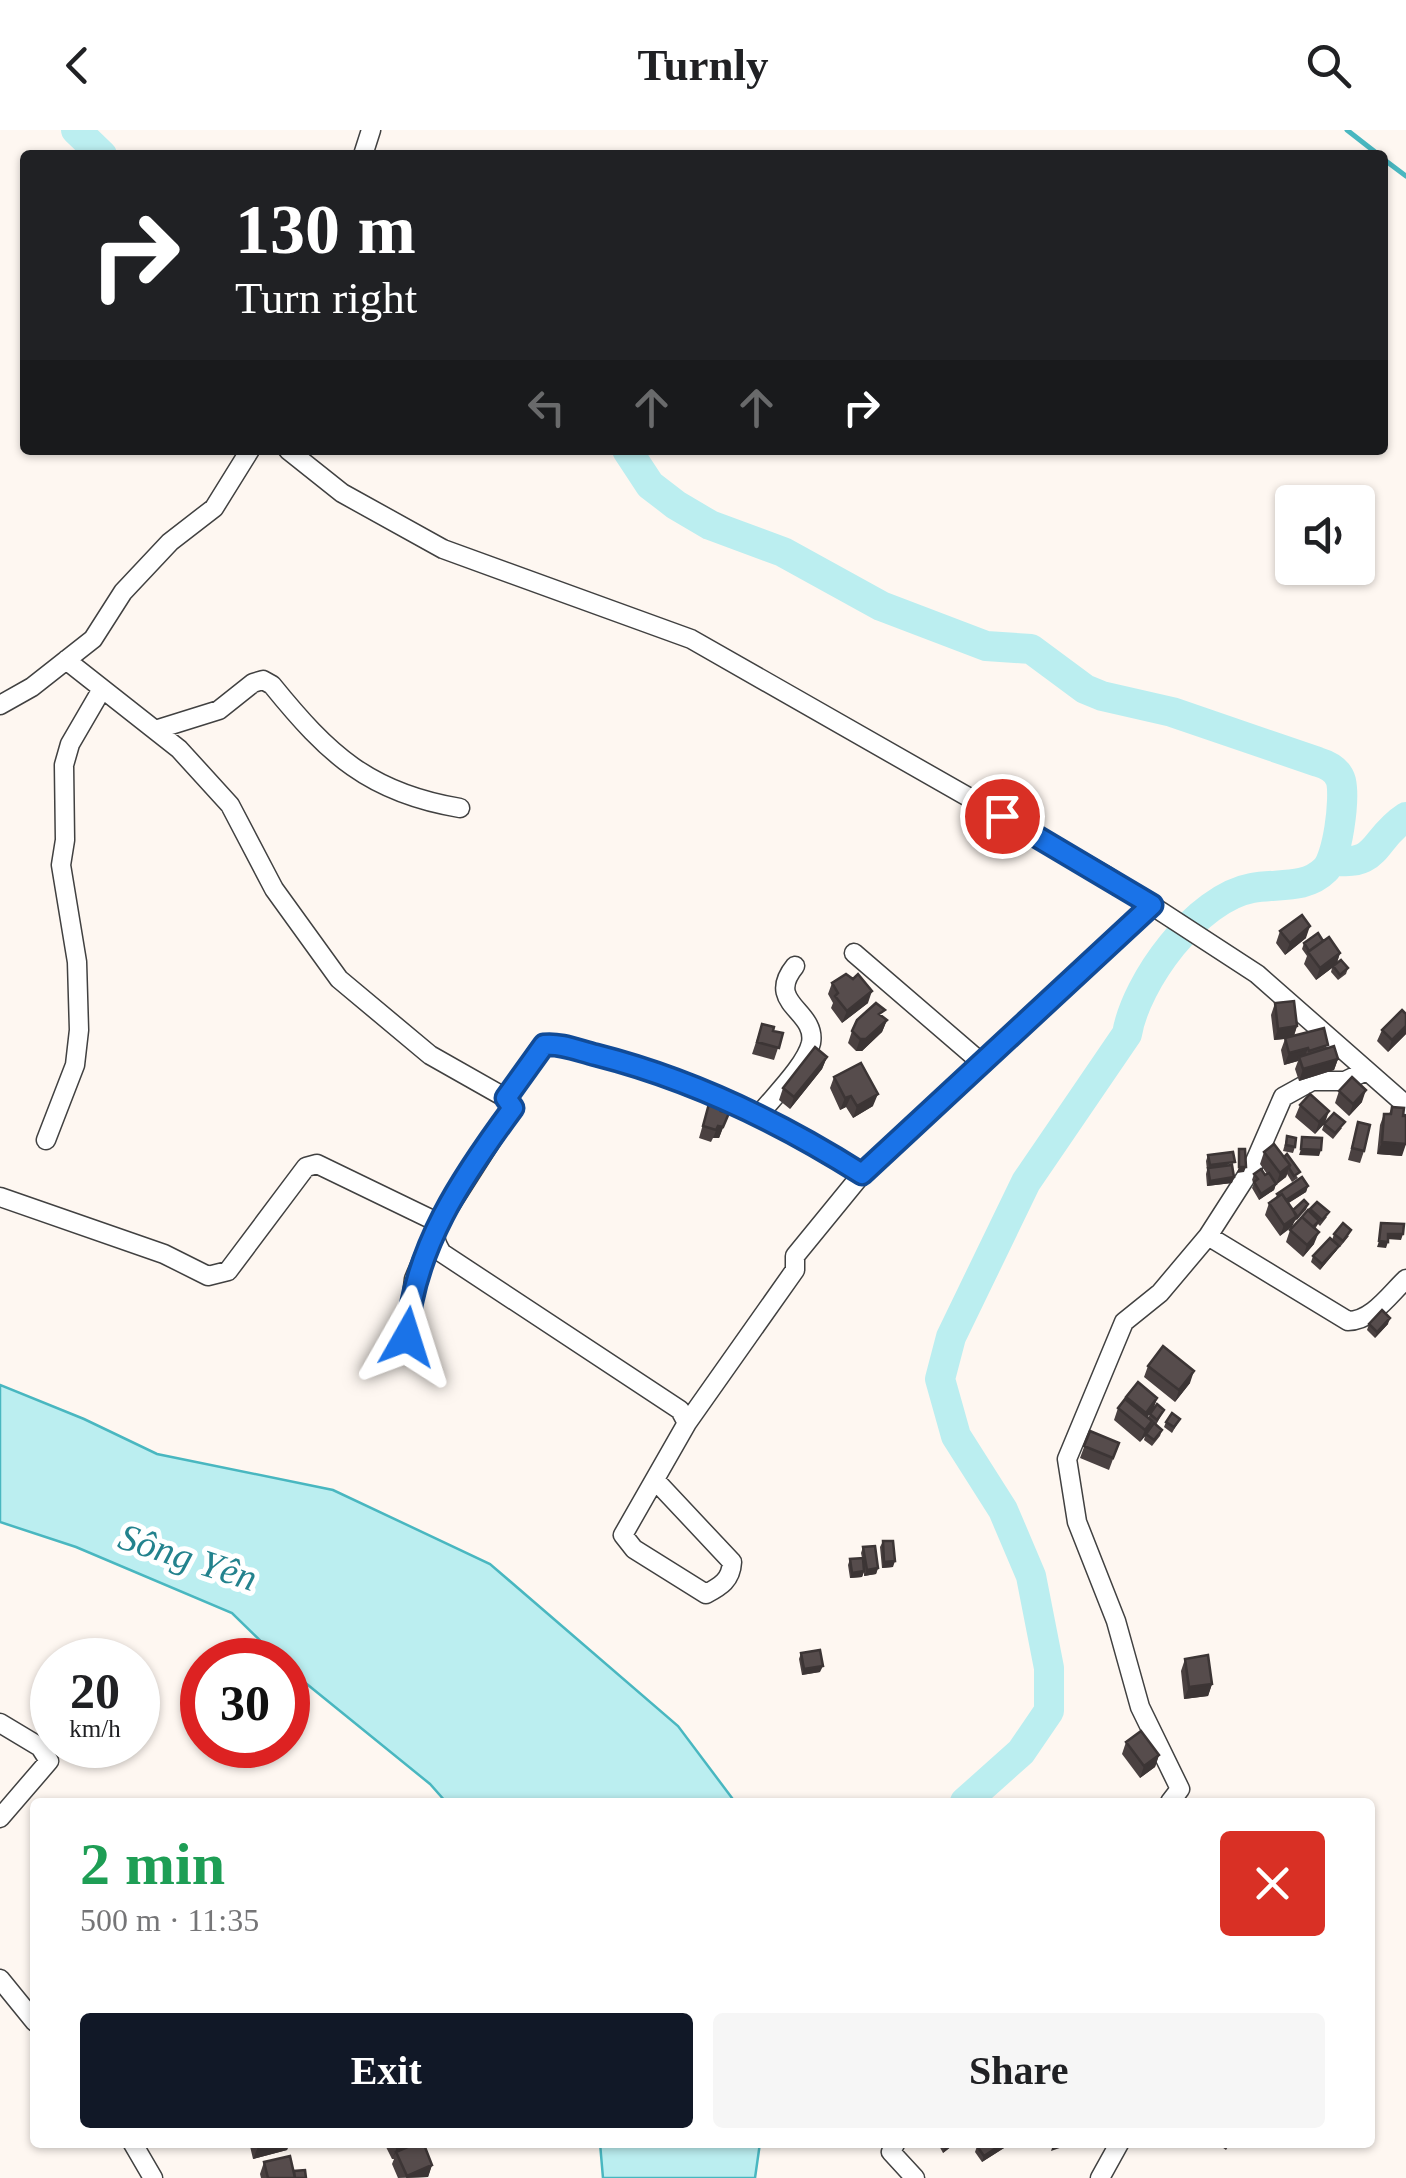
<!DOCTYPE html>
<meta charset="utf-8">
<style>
:root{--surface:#fff;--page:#f6f6f6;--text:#202124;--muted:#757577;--accent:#111827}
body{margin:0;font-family:Georgia,serif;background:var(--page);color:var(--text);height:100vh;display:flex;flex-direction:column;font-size:38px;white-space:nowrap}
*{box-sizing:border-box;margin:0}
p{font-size:32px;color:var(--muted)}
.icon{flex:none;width:55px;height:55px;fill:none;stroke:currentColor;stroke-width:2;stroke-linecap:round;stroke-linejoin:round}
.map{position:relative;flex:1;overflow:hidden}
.side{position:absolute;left:30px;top:1668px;width:1345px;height:350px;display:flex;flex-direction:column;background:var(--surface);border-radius:10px;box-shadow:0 2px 8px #0004}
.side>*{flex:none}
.banner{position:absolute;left:20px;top:20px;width:1368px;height:305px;border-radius:10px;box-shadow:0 2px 8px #0004;background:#202124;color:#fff;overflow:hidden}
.controls{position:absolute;left:1275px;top:355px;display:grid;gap:20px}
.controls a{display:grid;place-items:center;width:100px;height:100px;border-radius:10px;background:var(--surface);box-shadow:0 2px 8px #0004;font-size:50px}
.speed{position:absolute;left:30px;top:1508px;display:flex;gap:20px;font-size:50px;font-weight:700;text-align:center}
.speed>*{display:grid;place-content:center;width:130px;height:130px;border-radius:50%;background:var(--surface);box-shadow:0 2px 8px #0004;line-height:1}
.speed small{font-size:25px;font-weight:400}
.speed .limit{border:15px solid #d22;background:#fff;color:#111}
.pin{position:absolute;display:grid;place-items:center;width:85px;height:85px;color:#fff;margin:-42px;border:5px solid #fff;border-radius:50%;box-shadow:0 2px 10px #0007}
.me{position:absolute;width:110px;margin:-55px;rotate:6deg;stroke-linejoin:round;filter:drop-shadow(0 0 8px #0008)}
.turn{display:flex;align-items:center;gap:35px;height:210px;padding:0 50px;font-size:45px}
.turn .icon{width:130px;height:130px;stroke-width:2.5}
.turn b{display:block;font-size:70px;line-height:85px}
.lanes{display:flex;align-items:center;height:95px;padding:0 50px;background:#0003;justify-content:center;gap:50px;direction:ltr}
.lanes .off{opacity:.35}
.round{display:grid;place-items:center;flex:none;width:105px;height:105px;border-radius:10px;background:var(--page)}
.head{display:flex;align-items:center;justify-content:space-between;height:170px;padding:0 50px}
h1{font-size:60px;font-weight:800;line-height:75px;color:#1e9e55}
.button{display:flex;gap:20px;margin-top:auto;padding:20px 50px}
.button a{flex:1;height:115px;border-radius:10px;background:var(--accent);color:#fff;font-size:40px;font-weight:800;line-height:115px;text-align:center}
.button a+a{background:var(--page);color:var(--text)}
header{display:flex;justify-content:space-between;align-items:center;height:130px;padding:0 50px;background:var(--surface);font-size:45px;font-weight:800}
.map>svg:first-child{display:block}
</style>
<header><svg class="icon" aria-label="back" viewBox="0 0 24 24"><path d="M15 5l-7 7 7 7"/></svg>Turnly<svg class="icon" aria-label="search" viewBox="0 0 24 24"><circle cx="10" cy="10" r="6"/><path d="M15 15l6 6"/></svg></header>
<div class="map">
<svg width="1406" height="2048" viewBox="0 0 1406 2048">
<rect width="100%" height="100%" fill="#fef7f1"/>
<path fill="#bbeef0" stroke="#49b7c0" stroke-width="2.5" d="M0,1255L84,1289L157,1324L333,1360L490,1434L678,1596L735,1672H446L430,1654L292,1542L288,1538V1530H280L232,1483L76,1417L0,1392Z
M600,2013V2012L760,2013L755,2048H603Z"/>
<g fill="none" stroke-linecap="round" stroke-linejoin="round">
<path stroke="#49b7c0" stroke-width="5" d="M1347,0L1379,25
M1382,28L1406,46"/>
<path stroke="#bbeef0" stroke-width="30" d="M76,0L102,25
M627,320L650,355L676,375L710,395L783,422L881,476L986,516L1031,519L1085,559L1102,566L1172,582L1318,632C1328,635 1338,640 1341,651C1345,669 1338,728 1325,740C1305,760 1277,753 1252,758C1197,768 1136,851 1127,904L1026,1052L951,1207L940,1249L956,1306L1003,1380L1031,1446L1049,1538V1581L1021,1622L965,1672
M1332,730C1379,738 1372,709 1406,687"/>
<g stroke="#414141" stroke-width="21">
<path id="minor" d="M363,25L371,0
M288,320L342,363L443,419L691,509L1105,745L1257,844L1406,975
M66,530L179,619L230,675L274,759L339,849L430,925L506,968L513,977L439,1093C433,1105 435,1112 442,1123L680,1280L687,1293L623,1405L634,1419L706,1464C721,1456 731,1450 732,1432L655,1350
M0,575L32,557L93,509L123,462L170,412L214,378L250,320
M155,600L219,580L253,553L263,550L272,555C328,624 369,663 460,678
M854,823L983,934
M506,968L540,918C569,904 727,969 761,986C796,1003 829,1024 862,1044
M759,985C773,967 806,935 811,913C817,880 764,874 795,836
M46,1010L75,935L79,900L77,832L61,735L65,710L64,635L70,614L102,559
M0,1067L164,1124L208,1146L228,1141L306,1037L317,1034L439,1093
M1208,1106L1348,1191C1372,1191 1390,1164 1406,1149
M407,1207L414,1149L434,1102
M687,1293L795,1140V1126L862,1044L1152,775
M0,1593L40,1617L49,1631L0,1688
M1170,1672L1180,1659L1140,1577L1116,1491L1077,1392L1067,1329L1124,1192L1160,1163L1208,1106L1253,1036L1283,967L1312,951H1345L1366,941
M0,1849L35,1892
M132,2012L153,2048
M896,2012L891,2022L915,2048
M1100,2048L1120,2012"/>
</g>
<use href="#minor" stroke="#fff" stroke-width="18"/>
</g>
<path fill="#4a4141" d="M1280,801L1306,808L1285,825L1276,813Z
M1323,811L1340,823L1337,833L1348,838L1346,844L1338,850L1331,842L1332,838L1316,850L1304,834L1307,826L1302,819L1304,813Z
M832,853L868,873L842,893L831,878L833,873L828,864Z
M1275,873L1297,896L1294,906L1327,918L1338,929L1334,940L1299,951L1295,939L1298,931L1284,935L1281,920L1285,909L1274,910L1271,885Z
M1406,884V904L1388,922L1377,911L1382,900Z
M882,886L887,890L882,902L862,921H856L848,913L852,901Z
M762,894L773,901L783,903L774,930L752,924Z
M827,927L822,939L790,979L779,970L783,958Z
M834,947L873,976L853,988L846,977L840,980L830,958Z
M1339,961L1362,972L1349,986L1335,973Z
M710,970L721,981L729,983L719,1008H713L711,1012L699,1008Z
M1300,975L1325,992L1342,998L1333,1009L1322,1000L1324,994L1315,1004L1295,987Z
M1392,977L1402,1026L1377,1024L1380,995L1384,984H1389Z
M1358,992L1364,1021L1360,1033L1348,1030Z
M1287,1006L1295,1017L1293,1023L1283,1021Z
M1274,1014L1298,1048L1292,1052L1287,1044L1286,1047L1276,1054L1274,1060L1259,1070L1252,1058L1254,1053L1252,1050L1254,1044H1267L1260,1034L1264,1022Z
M1208,1025L1233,1037L1232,1053L1207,1056L1206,1044L1207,1040L1206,1031Z
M1308,1056L1306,1062L1288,1073L1293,1080L1308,1074L1306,1080L1280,1106L1265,1085L1269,1073L1276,1068L1277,1064Z
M1310,1079L1327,1087L1320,1096L1318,1094L1315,1099L1314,1114L1303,1127L1286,1112L1290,1100Z
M1334,1104L1349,1106L1340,1117L1339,1116L1336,1121L1320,1140L1311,1132L1313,1126L1332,1110Z
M1369,1194H1388L1375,1208L1367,1200Z
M1148,1236L1190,1253L1175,1272L1144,1247Z
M1126,1267L1157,1268L1153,1280L1147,1287L1148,1288L1150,1284L1164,1280L1156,1295L1162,1300L1160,1306L1152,1316L1144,1310L1145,1306L1140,1312L1114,1290L1118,1278Z
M1180,1289L1172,1303L1164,1297L1166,1292Z
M1090,1301L1119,1313L1109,1340L1080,1328Z
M883,1411L893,1437L882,1438L880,1417Z
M863,1417L878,1438L876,1444L864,1446V1442L862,1447L850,1448L848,1435L850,1429L862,1428L861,1423Z
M801,1523L820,1542L802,1545L799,1529Z
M1185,1529L1212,1554L1208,1566L1184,1569L1181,1541Z
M1126,1612L1159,1625L1155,1637L1140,1648L1122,1624Z
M249,2012H290L287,2020L253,2029Z
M386,2012H423L432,2035L428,2047L398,2048L392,2034L394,2029H392L385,2015Z
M937,2012H957L943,2023Z
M1006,2012L1004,2018L982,2032L975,2022L977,2016Z
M1215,2012H1231L1226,2020Z
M264,2032L294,2041L306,2048H261L260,2044Z"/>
<path fill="#3c3535" d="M1310,796L1306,808L1285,825L1290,813Z
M1340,823L1336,835L1316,850L1320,838Z
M872,861L868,873L842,893L847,881Z
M887,890L882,902L862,921H856L860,909Z
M1297,896L1293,908L1274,910L1278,899Z
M1406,896V904L1388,922L1392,910Z
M1308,918L1304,929L1299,927L1298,931L1284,935L1289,923Z
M827,927L822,939L790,979L794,967Z
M1338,929L1334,940L1299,951L1303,939Z
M1366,960L1362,972L1349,986L1353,974Z
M878,964L873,976L853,988L857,976Z
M851,966L846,977L840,980L845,968Z
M1329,981L1325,993L1315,1004L1319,992Z
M718,996L723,997L719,1008H713Z
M1382,1012L1406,1014L1402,1026L1377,1024Z
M1301,1019L1321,1020L1319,1026L1299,1025Z
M1290,1035L1286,1047L1276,1055L1280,1043Z
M1239,1037H1246L1244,1042L1237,1043Z
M1234,1047L1232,1053L1207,1056L1210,1051Z
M1276,1054L1274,1060L1259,1070L1261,1064Z
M1308,1056L1306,1062L1281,1078L1283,1072Z
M1297,1086L1292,1097L1280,1106L1284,1095Z
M1319,1102L1314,1114L1303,1127L1307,1115Z
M1388,1104H1403L1401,1110L1386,1109Z
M1379,1111L1388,1112L1386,1118L1377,1117Z
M1339,1116L1336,1121L1320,1140L1322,1134Z
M1390,1188L1388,1194L1375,1208L1377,1202Z
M1194,1241L1190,1253L1175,1272L1179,1260Z
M1157,1268L1153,1280L1141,1295L1146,1283Z
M1152,1291L1148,1303L1140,1312L1145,1300Z
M895,1431L893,1437L882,1438L884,1432Z
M878,1438L876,1444L864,1446L867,1440Z
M864,1441L862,1447L850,1448L852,1443Z
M823,1536L820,1542L802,1545L804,1539Z
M1212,1554L1208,1566L1184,1569L1189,1557Z
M1159,1625L1155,1637L1140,1648L1144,1636Z
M274,2012H290L287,2020L253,2029L258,2017Z
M407,2012H418L396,2022L392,2029L397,2018Z
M947,2012H957L943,2023Z
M1006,2012L1004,2018L982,2032L984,2026Z
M1054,2012H1077L1051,2021Z
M432,2035L428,2047L406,2048L407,2046Z"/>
<path fill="#564c4c" stroke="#3c3535" stroke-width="2.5" d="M1302,785L1310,796L1290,813L1280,801Z
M1318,803L1323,811L1309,821L1304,813Z
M1329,807L1340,823L1320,838L1308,822Z
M1341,830L1348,838L1340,845L1333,836Z
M846,844L853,849L858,844L872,861L847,881L835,866L838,863L832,853Z
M1294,871L1297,896L1278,899L1275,873Z
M876,873L885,880L879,884L887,890L866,909H860L852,901L857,890Z
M1402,880L1406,884V896L1392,910L1382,900Z
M762,894L774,897L773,901L783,903L779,918L757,912Z
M1324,898L1328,915L1309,921L1308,918L1289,923L1285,908Z
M1334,916L1338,929L1303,939L1299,927Z
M815,917L827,927L794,967L783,958Z
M861,933L878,964L857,976L851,966L845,968L834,947Z
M1352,947L1366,960L1353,974L1339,961Z
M1310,964L1329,981L1319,992L1300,975Z
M710,970L723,975L721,981L729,983L723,997L718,996L716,1000L703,996Z
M1392,977L1404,978L1403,986H1406V1014L1382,1012L1384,984H1391Z
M1334,983L1345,992L1335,1003L1324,994Z
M1358,992L1370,995L1364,1021L1352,1018Z
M1287,1006L1296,1008L1295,1017L1286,1015Z
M1302,1007L1322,1008L1321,1020L1301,1019Z
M1274,1014L1290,1035L1280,1043L1264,1022Z
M1239,1019H1245L1246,1037H1239Z
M1233,1022L1235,1032L1210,1035L1208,1025Z
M1287,1024L1300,1042L1294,1046L1289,1038L1290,1035L1284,1027Z
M1232,1035L1234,1047L1210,1051L1208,1038Z
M1261,1039L1265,1045L1269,1043L1276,1054L1261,1064L1254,1052L1258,1049L1254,1044Z
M1302,1047L1308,1056L1286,1070L1282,1064L1279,1066L1277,1064Z
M1282,1064L1297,1086L1284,1095L1269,1073Z
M1304,1070L1308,1074L1297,1088L1293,1080Z
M1317,1072L1329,1082L1322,1090L1310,1079Z
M1308,1080L1319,1091L1313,1097L1302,1087L1300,1089Z
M1302,1087L1319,1102L1307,1115L1290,1100Z
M1343,1093L1351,1100L1343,1111L1334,1104Z
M1381,1093L1404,1094L1403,1104H1388V1112L1379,1111Z
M1330,1108L1339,1116L1322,1134L1313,1126Z
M1382,1180L1390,1188L1377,1202L1369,1194Z
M1163,1216L1194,1241L1179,1260L1148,1236Z
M1138,1252L1157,1268L1146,1283L1126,1267Z
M1125,1269L1152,1291L1145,1300L1118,1278Z
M1157,1274L1164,1280L1157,1290L1150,1284Z
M1172,1283L1180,1289L1174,1297L1166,1292Z
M1154,1293L1162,1300L1154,1310L1146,1304Z
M1090,1301L1119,1313L1113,1328L1084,1316Z
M883,1411H893L895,1431L884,1432Z
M875,1416L878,1438L867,1440L863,1417Z
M863,1428L864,1441L852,1443L850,1429Z
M820,1520L823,1536L804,1539L801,1523Z
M1208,1525L1212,1554L1189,1557L1185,1529Z
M1141,1601L1159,1625L1144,1636L1126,1612Z
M256,2012H274L258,2017Z
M394,2012H407L397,2018Z
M419,2012H423L432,2035L407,2046L396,2022Z
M983,2012H1005L984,2026L977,2016Z
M290,2026L295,2048H268L264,2032Z
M305,2040L306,2048H295L294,2041Z"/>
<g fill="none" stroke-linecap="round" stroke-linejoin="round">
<g stroke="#114b97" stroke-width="25">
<path id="route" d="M407,1207C413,1119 462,1047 513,978L506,968L544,915C561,913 579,921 596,925C691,949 780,992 862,1044L1152,775L1002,686"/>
</g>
<use href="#route" stroke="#1a73e8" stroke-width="18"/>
</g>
<g text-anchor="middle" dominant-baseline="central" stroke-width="10" stroke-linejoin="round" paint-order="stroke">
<g font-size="38" font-style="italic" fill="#23828d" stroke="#fff">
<text transform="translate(188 1427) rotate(18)">Sông Yên</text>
</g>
</g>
</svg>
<div class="controls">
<a><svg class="icon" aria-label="sound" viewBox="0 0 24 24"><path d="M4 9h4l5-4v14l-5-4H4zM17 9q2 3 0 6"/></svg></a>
</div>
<div class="speed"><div>20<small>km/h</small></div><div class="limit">30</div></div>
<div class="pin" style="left:1002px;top:686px;background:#d93025"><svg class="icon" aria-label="arrive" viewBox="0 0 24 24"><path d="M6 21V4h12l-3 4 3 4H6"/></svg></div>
<svg class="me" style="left:407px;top:1207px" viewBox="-20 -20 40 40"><path d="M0-17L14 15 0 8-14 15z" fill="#1a73e8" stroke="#fff" stroke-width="4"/></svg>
<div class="banner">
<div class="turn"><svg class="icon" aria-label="right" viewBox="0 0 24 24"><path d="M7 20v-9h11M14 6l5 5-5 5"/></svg><div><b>130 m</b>Turn right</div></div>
<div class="lanes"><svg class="icon off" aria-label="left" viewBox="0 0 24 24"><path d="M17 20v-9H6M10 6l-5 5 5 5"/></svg><svg class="icon off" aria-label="ahead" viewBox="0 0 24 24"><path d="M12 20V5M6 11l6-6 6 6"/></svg><svg class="icon off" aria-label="ahead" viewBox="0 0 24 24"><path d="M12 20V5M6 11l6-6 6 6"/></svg><svg class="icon" aria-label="right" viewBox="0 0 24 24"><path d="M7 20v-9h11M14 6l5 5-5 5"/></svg></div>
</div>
<section class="side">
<div class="head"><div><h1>2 min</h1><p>500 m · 11:35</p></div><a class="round" style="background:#d93025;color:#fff"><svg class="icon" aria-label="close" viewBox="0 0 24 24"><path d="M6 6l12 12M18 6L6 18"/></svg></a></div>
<div class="button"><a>Exit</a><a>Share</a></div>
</section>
</div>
